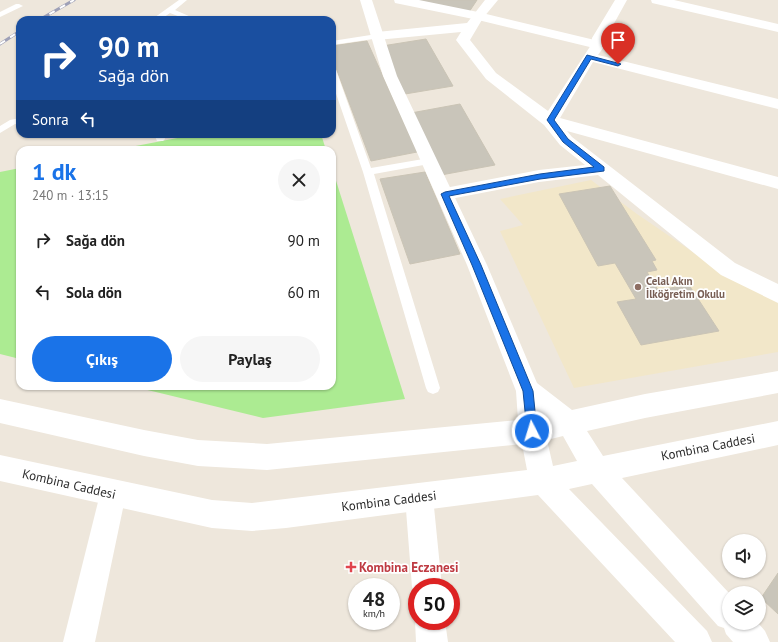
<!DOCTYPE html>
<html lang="tr">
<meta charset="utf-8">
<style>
:root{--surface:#fff;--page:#f6f6f6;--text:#222;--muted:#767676;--accent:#1a73e8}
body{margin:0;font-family:"PT Sans",sans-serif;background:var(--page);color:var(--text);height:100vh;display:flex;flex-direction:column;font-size:15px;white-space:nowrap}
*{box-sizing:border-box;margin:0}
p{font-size:13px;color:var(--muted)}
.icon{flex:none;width:22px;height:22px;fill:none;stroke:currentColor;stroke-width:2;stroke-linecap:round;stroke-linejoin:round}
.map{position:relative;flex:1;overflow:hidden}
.side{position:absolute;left:16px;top:146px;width:320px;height:244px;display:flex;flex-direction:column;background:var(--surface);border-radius:12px;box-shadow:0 1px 3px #0004}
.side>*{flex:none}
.top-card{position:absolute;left:16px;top:16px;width:320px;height:122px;border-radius:12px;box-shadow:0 1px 3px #0004;background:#1a4fa0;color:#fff;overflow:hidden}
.tools{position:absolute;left:722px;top:534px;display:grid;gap:8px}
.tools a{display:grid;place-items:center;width:44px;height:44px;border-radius:50%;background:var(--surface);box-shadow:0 1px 3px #0004;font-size:20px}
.speed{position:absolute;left:348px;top:578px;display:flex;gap:8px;font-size:20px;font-weight:700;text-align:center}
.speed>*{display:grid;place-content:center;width:52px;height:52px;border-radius:50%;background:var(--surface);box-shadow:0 1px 3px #0004;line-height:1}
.speed small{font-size:10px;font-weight:400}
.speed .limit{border:6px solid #d22;background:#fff;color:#111}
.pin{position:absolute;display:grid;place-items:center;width:34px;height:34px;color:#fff;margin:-41px -17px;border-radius:50% 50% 50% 0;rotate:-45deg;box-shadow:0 0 4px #0007}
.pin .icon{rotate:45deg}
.me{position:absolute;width:44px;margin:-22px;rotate:355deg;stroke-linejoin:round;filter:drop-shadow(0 0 3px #0008)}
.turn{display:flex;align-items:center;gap:14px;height:84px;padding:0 16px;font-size:18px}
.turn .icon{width:52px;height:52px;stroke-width:2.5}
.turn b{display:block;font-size:28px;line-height:34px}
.then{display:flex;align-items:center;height:38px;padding:0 16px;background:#0003;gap:8px;font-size:15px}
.round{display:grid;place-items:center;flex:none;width:42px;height:42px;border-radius:21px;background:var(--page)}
.summary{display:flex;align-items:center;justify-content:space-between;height:68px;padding:0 16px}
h1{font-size:24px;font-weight:800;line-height:30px;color:var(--accent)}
.action{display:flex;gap:8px;margin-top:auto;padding:8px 16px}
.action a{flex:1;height:46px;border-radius:24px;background:var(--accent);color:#fff;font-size:16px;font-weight:800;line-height:46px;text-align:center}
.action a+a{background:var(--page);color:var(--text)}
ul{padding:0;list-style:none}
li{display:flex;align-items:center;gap:12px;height:52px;padding:0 16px}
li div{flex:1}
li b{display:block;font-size:15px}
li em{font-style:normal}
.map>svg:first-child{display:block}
</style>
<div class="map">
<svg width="778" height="642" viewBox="0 0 778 642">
<rect width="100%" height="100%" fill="#eee7dc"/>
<path fill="#f2e7c9" d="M591,180L637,214L722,272L778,301V352L574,388L500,231L523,225L500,199Z"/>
<path fill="#aceb92" d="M198,134H321L326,150H115Z
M20,168V359L0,354V172Z
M332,168L405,399L263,418L131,386H332Z"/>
<path fill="#c9c5ba" stroke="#cac4b5" d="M412,0H477L469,12Z
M426,39L453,86L405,94L382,46Z
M367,41L417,152L371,161L332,57V46Z
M460,104L495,165L441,175L411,113Z
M425,172L460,254L410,264L380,179Z
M610,186L656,260L652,261L657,270L647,272L658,290L689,285L719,331L641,345L617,302L636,299L615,263L598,266L559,194Z
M778,573V614L761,598Z"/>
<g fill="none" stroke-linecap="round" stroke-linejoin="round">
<path fill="#fff" fill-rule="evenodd" d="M179,0H187L175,10L198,20H188L170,13L160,20H151Z
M16,4H19L23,6L0,17V12Z
M377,34L381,36L380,38L332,45V41Z
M332,68L336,70L371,168L429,158L434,161L429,164L374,174L440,388L438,392L433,394L428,392L426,388L363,172L332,82Z
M20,118V124H15L0,133V126L10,120Z
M154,134H164L165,139L163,141H157Z"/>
<path fill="#fff" fill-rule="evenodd" d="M485,0H498L483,18L470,40L496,73L548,111L591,45L592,38L615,0H627L606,38L605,45L598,55L778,99V109L593,62L560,118L778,177V189L567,131L572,137L735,263L778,284V303L721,275L598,175L539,182L445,200L439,199L436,194L439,189L445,188L539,170L585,165L560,145L544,125L486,79L456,40L461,32L377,40L372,39L370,36L372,33L377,32L467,23Z
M651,0H674L778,24V32L652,3Z
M113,481L123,484L126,494L95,642H63L100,494L103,484Z
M419,483L429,487L433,497L442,587H417V598L412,587L405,497L409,487Z
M417,615V621H445L448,642H416L415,621Z"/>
<path fill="#fff" fill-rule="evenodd" d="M360,0H372L397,76L487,265L537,383L572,410L645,394L778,371V393L645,418L587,431L603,456L778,421V445L622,478L729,593V623H758L765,631L770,642H733L726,634L724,628L718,626L592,484L569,489L707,631L712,642H675L538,495L286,528L252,531L212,528L0,481V455L212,500L252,503L527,470L522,444L267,470L198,466L144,456L0,423V399L144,430L198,440L267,444L518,420L516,391L467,265L383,76ZM563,436L577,461L553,466L547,440Z
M394,0H419L478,12L603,42L605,45L603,48L598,49L478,20L400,4L395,3Z"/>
<g stroke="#9ea0b7" stroke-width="3">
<path id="rail" d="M39,20L74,0
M0,44L20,31"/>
</g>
<use href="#rail" stroke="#fff" stroke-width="2" stroke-dasharray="6" stroke-linecap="butt"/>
</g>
<path fill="#1a73e8" stroke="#114b97" d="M587,55L621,64L618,66L591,59L554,120L568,139L604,167V171L540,179L449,196L481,265L533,391L537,431L536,434L532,436L528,434L527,431L523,391L472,265L441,194L445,192L540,174L594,167L563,142L547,120Z"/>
<circle fill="#8d6e63" stroke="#fff" stroke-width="1.5" cx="638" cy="287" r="4"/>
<path fill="#e0444e" stroke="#fff" stroke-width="1.5" d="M349 561h4v4h4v4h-4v4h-4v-4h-4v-4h4z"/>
<g text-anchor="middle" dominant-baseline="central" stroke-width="3.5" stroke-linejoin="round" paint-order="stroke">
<g font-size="11" font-weight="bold" fill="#785e54" stroke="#fff" text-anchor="start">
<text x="646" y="281">Celal Akın<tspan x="646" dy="13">İlköğretim Okulu</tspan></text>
</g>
<g font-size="13" fill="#2b2b2b" stroke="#fff">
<text transform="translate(708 447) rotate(-11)">Kombina Caddesi</text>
<text transform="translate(69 484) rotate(13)">Kombina Caddesi</text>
<text transform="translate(389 501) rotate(-7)">Kombina Caddesi</text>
</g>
<g font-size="13" font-weight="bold" fill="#be3a42" stroke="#fff" text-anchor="start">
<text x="359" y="567">Kombina Eczanesi</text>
</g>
</g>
</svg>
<div class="tools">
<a><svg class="icon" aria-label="sound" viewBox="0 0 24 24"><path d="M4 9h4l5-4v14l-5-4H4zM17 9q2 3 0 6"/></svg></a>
<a><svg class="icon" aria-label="layers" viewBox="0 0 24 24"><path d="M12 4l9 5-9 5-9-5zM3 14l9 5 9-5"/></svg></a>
</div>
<div class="speed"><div>48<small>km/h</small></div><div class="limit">50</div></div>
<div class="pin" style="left:618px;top:64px;background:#d93025"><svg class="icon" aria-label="arrive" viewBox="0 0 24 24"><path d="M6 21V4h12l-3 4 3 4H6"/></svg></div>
<svg class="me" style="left:532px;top:431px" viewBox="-20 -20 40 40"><circle r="17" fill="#1a73e8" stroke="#fff" stroke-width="3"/><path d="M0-11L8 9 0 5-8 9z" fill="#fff"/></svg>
<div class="top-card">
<div class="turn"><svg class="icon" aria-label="right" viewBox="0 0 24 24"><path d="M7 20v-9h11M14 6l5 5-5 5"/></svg><div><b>90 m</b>Sağa dön</div></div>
<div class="then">Sonra<svg class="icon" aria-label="left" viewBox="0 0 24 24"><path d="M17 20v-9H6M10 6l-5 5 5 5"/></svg></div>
</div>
<section class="side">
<div class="summary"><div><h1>1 dk</h1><p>240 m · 13:15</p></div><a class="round"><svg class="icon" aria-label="close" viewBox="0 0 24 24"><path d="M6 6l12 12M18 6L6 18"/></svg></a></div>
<ul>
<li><svg class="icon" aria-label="right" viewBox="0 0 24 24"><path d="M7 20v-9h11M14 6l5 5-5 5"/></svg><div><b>Sağa dön</b></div><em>90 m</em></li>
<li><svg class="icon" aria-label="left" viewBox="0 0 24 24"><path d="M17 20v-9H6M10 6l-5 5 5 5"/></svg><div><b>Sola dön</b></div><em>60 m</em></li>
</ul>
<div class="action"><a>Çıkış</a><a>Paylaş</a></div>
</section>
</div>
